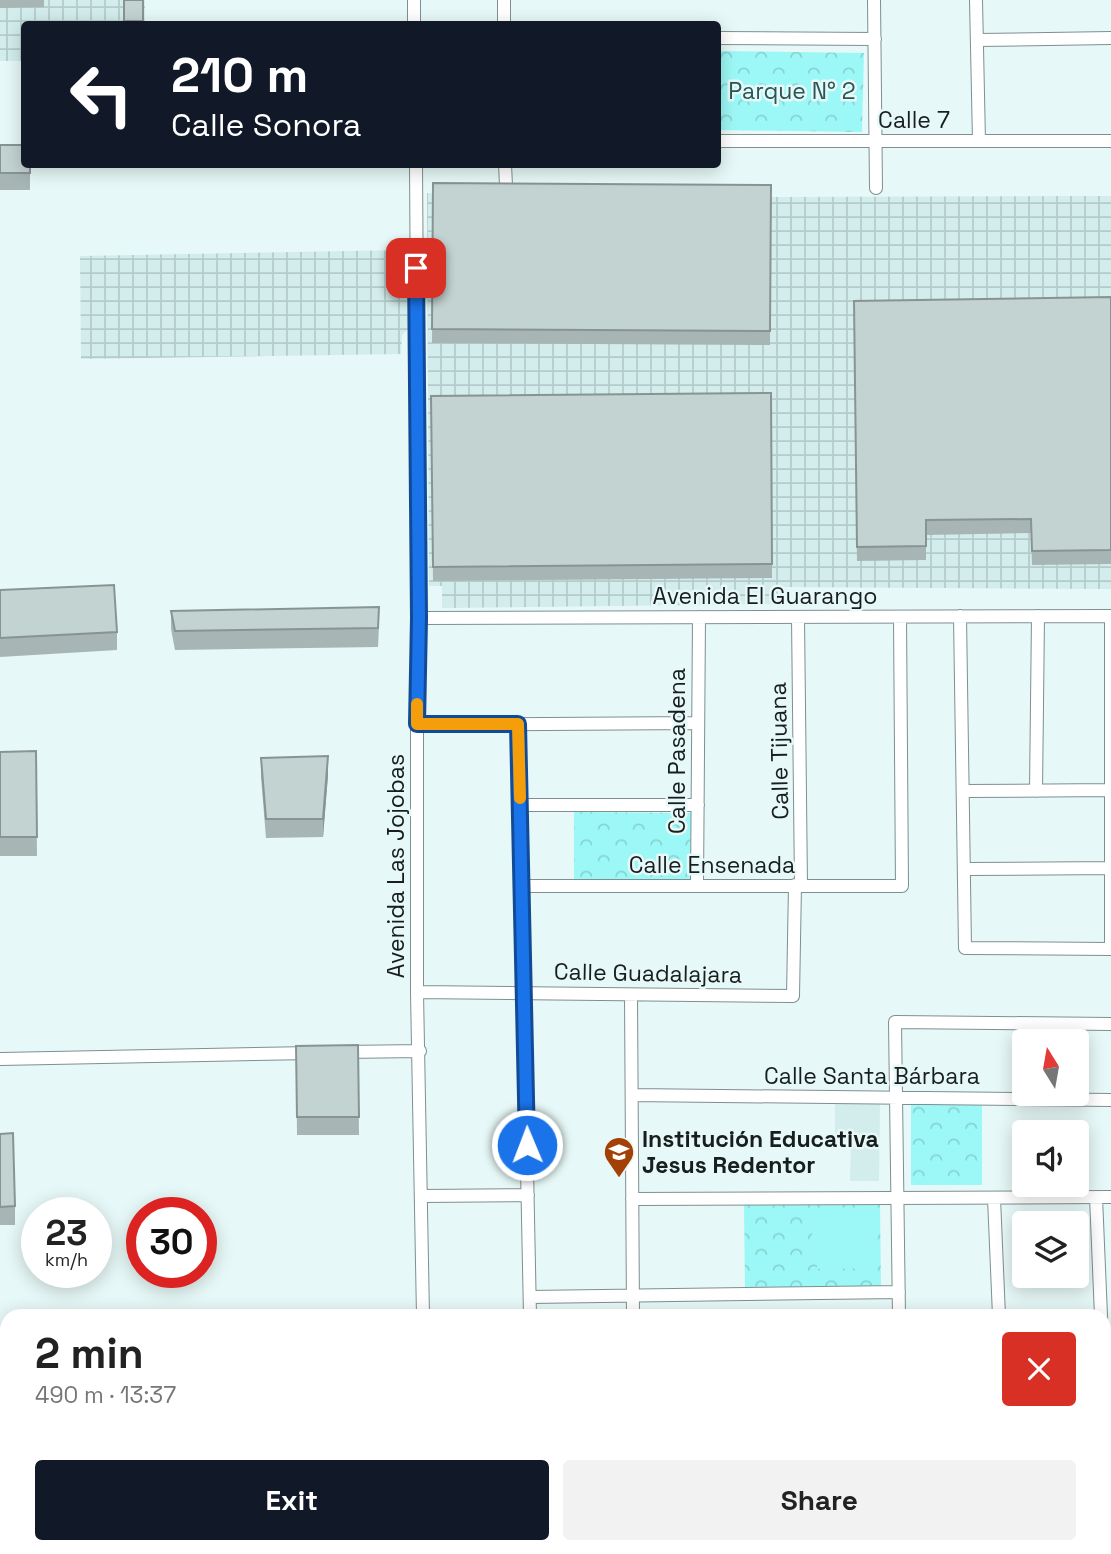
<!DOCTYPE html>
<meta charset="utf-8">
<style>
:root{--surface:#fff;--page:#f2f2f2;--text:#222;--muted:#767676;--accent:#111827}
body{margin:0;font-family:"Space Grotesk",sans-serif;background:var(--page);color:var(--text);height:100vh;display:flex;flex-direction:column;font-size:26px;white-space:nowrap}
*{box-sizing:border-box;margin:0}
p{font-size:23px;color:var(--muted)}
.icon{flex:none;width:38px;height:38px;fill:none;stroke:currentColor;stroke-width:2;stroke-linecap:round;stroke-linejoin:round}
.map{position:relative;flex:1;overflow:hidden}
.drawer{position:absolute;left:0px;top:1309px;width:1111px;height:245px;display:flex;flex-direction:column;background:var(--surface);border-radius:21px 21px 0 0;box-shadow:0 4px 18px #0003}
.drawer>*{flex:none}
.guide{position:absolute;left:21px;top:21px;width:700px;height:147px;border-radius:7px;box-shadow:0 4px 18px #0003;background:#111827;color:#fff;overflow:hidden}
.needle{width:46px;rotate:349deg}
.buttons{position:absolute;left:1012px;top:1029px;display:grid;gap:14px}
.buttons a{display:grid;place-items:center;width:77px;height:77px;border-radius:7px;background:var(--surface);box-shadow:0 4px 18px #0003;font-size:35px}
.speed{position:absolute;left:21px;top:1197px;display:flex;gap:14px;font-size:35px;font-weight:700;text-align:center}
.speed>*{display:grid;place-content:center;width:91px;height:91px;border-radius:50%;background:var(--surface);box-shadow:0 4px 18px #0003;line-height:1}
.speed small{font-size:18px;font-weight:400}
.speed .limit{border:10px solid #d22;background:#fff;color:#111}
.pin{position:absolute;display:grid;place-items:center;width:60px;height:60px;color:#fff;margin:-30px;border-radius:14px;box-shadow:0 4px 10px #0006}
.me{position:absolute;width:77px;margin:-38px;rotate:359deg;stroke-linejoin:round;filter:drop-shadow(0 0 5px #0008)}
.turn{display:flex;align-items:center;gap:24px;height:147px;padding:0 35px;font-size:32px}
.turn .icon{width:91px;height:91px;stroke-width:2.5}
.turn b{display:block;font-size:49px;line-height:60px}
.round{display:grid;place-items:center;flex:none;width:74px;height:74px;border-radius:7px;background:var(--page)}
.summary{display:flex;align-items:center;justify-content:space-between;height:119px;padding:0 35px}
h1{font-size:42px;font-weight:600;line-height:52px}
.cta{display:flex;gap:14px;margin-top:auto;padding:14px 35px}
.cta a{flex:1;height:80px;border-radius:7px;background:var(--accent);color:#fff;font-size:28px;font-weight:600;line-height:80px;text-align:center}
.cta a+a{background:var(--page);color:var(--text)}
.map>svg:first-child{display:block}
</style>
<div class="map">
<svg width="1111" height="1554" viewBox="0 0 1111 1554">
<defs>
<pattern id="industrial-grid" width="8" height="8" patternUnits="userSpaceOnUse" patternTransform="scale(1.75)"><rect width="8" height="8" fill="#d2edec"/><path d="M0 4h8M4 0v8" fill="none" stroke="#b4cbca"/></pattern>
<pattern id="park-crowns" width="20" height="18" patternUnits="userSpaceOnUse" patternTransform="scale(1.75)"><rect width="20" height="18" fill="#9cf8f6"/><path d="M2 6a3 3 0 1 1 6 0M12 15a3 3 0 1 1 6 0" fill="none" stroke="#86d4d2"/></pattern>
</defs>
<rect width="100%" height="100%" fill="#e6f8f7"/>
<path fill="#d2edec" d="M835,1103L880,1104L879,1181H850L851,1138L835,1137Z"/>
<path fill="url(#industrial-grid)" d="M0,0H145V24H24V61H0Z
M427,193L774,197L1111,196V589L778,587V604L442,608V586H429Z
M405,250L408,329L402,335L401,354L81,359L80,256Z
M1104,1371H1111V1554H709V1547H1104Z"/>
<path fill="url(#park-crowns)" d="M721,51L864,53L862,132L719,130Z
M574,812L691,813L690,880L574,879Z
M911,1105H982V1185H911Z
M880,1204L881,1287L745,1288L744,1205Z"/>
<path fill="#9cf8f6" d="M812,1213H873V1268L817,1269V1247L830,1246H812Z"/>
<g fill="none" stroke-linecap="round" stroke-linejoin="round">
<g stroke="#7f8f8f" stroke-width="14">
<path id="minor" d="M414,0V24
M504,0V24
M874,0L876,188
M976,0L979,141
M718,38L875,39
M977,40L1111,38
M718,141H1111
M416,164L419,618L417,725V992L423,1316
M505,164L506,186
M960,616L965,948L1111,949
M1111,616V949
M798,617L801,886
M419,618L1111,616
M518,724L530,1316
M417,725L698,723
M963,791L1111,790
M1036,791L1038,616
M520,805H698
M964,869L1111,868
M522,886H902L900,617
M697,886L699,617
M417,992L793,996L795,885
M631,995L633,1316
M343,1052L420,1051
M0,1059L311,1053
M632,1095L1111,1100
M421,1196L528,1195
M1096,1197L1101,1316
M994,1198L999,1316
M632,1199L1111,1197
M530,1297L899,1292
M899,1316L895,1022L1111,1024
M1104,1363L1111,1362
M0,1393H7
M0,1443L7,1442
M435,1547V1554"/>
</g>
<use href="#minor" stroke="#fff" stroke-width="12"/>
</g>
<path fill="#a7b5b5" d="M0,0H44V7L0,8Z
M124,0H143V24H124Z
M0,145L30,164V190H0Z
M433,183L771,185L770,345L432,343Z
M1111,297V564L1032,565L1031,533L926,535V560L857,561L854,301Z
M771,393L772,578L433,581L431,396Z
M0,590L117,632V650L0,657Z
M171,611L379,626L378,647L175,650L171,629Z
M36,751L37,856H0V752Z
M261,758L328,775L323,837L266,838L261,777Z
M358,1045L359,1135H297L296,1046Z
M0,1134L15,1206V1225H0Z"/>
<path fill="#889493" d="M328,756V775L323,837V819Z"/>
<path fill="#c2d3d2" stroke="#889493" stroke-width="2" d="M124,0H143V21H124Z
M0,145H24V164H30V173H0Z
M433,183L771,185L770,331L432,329Z
M1111,297V550L1032,551L1031,519L926,520V546L857,547L854,301Z
M771,393L772,564L433,567L431,396Z
M114,585L117,632L0,638V590Z
M379,607L378,628L175,631L171,611Z
M36,751L37,837H0V752Z
M328,756L323,819H266L261,758Z
M358,1045L359,1117H297L296,1046Z
M13,1133L15,1206L0,1207V1134Z"/>
<g fill="none" stroke-linecap="round" stroke-linejoin="round">
<g stroke="#114b97" stroke-width="18">
<path id="route" d="M416,268L419,618L417,724H518L527,1145"/>
</g>
<use href="#route" stroke="#1a73e8" stroke-width="12"/>
<path stroke="#f59e0b" stroke-width="12" d="M417,704V724H518L520,798"/>
</g>
<defs>
<g id="school-pin" transform="scale(1.575)"><path d="M0 17L-7.5 6A9.5 9.5 0 1 1 7.5 6Z" fill="#a34005" stroke="#e6f8f7"/><path d="M0-5L7-2L0 1L-7-2ZM-4 1L0 2.5L4 1V4Q0 6-4 4Z" fill="#fff"/></g>
</defs>
<g fill-rule="evenodd">
<use href="#school-pin" x="619" y="1152"/>
</g>
<g text-anchor="middle" dominant-baseline="central" stroke-width="5" stroke-linejoin="round" paint-order="stroke">
<g font-size="23" fill="#285756" stroke="#e6f8f7">
<text x="792" y="91">Parque N° 2</text>
</g>
<g font-size="23" fill="#181e1e" stroke="#e6f8f7">
<text x="914" y="120">Calle 7</text>
<text x="765" y="596">Avenida El Guarango</text>
<text transform="translate(677 751) rotate(-90)">Calle Pasadena</text>
<text transform="translate(779 751) rotate(-91)">Calle Tijuana</text>
<text x="712" y="865">Calle Ensenada</text>
<text transform="translate(396 866) rotate(-90)">Avenida Las Jojobas</text>
<text transform="translate(648 973) rotate(1)">Calle Guadalajara</text>
<text x="872" y="1076">Calle Santa Bárbara</text>
</g>
<g font-size="23" font-weight="bold" fill="#181e1e" stroke="#e6f8f7" text-anchor="start">
<text x="642" y="1139">Institución Educativa<tspan x="642" dy="26">Jesus Redentor</tspan></text>
</g>
</g>
</svg>
<div class="buttons">
<a><svg class="needle" viewBox="-14 -14 28 28"><path d="M0-13l5 13h-10z" fill="#e53935"/><path d="M0 13l5-13h-10z" fill="#767676"/></svg></a>
<a><svg class="icon" aria-label="sound" viewBox="0 0 24 24"><path d="M4 9h4l5-4v14l-5-4H4zM17 9q2 3 0 6"/></svg></a>
<a><svg class="icon" aria-label="layers" viewBox="0 0 24 24"><path d="M12 4l9 5-9 5-9-5zM3 14l9 5 9-5"/></svg></a>
</div>
<div class="speed"><div>23<small>km/h</small></div><div class="limit">30</div></div>
<div class="pin" style="left:416px;top:268px;background:#d93025"><svg class="icon" aria-label="arrive" viewBox="0 0 24 24"><path d="M6 21V4h12l-3 4 3 4H6"/></svg></div>
<svg class="me" style="left:527px;top:1145px" viewBox="-20 -20 40 40"><circle r="17" fill="#1a73e8" stroke="#fff" stroke-width="3"/><path d="M0-11L8 9 0 5-8 9z" fill="#fff"/></svg>
<div class="guide">
<div class="turn"><svg class="icon" aria-label="left" viewBox="0 0 24 24"><path d="M17 20v-9H6M10 6l-5 5 5 5"/></svg><div><b>210 m</b>Calle Sonora</div></div>
</div>
<section class="drawer">
<div class="summary"><div><h1>2 min</h1><p>490 m · 13:37</p></div><a class="round" style="background:#d93025;color:#fff"><svg class="icon" aria-label="close" viewBox="0 0 24 24"><path d="M6 6l12 12M18 6L6 18"/></svg></a></div>
<div class="cta"><a>Exit</a><a>Share</a></div>
</section>
</div>
